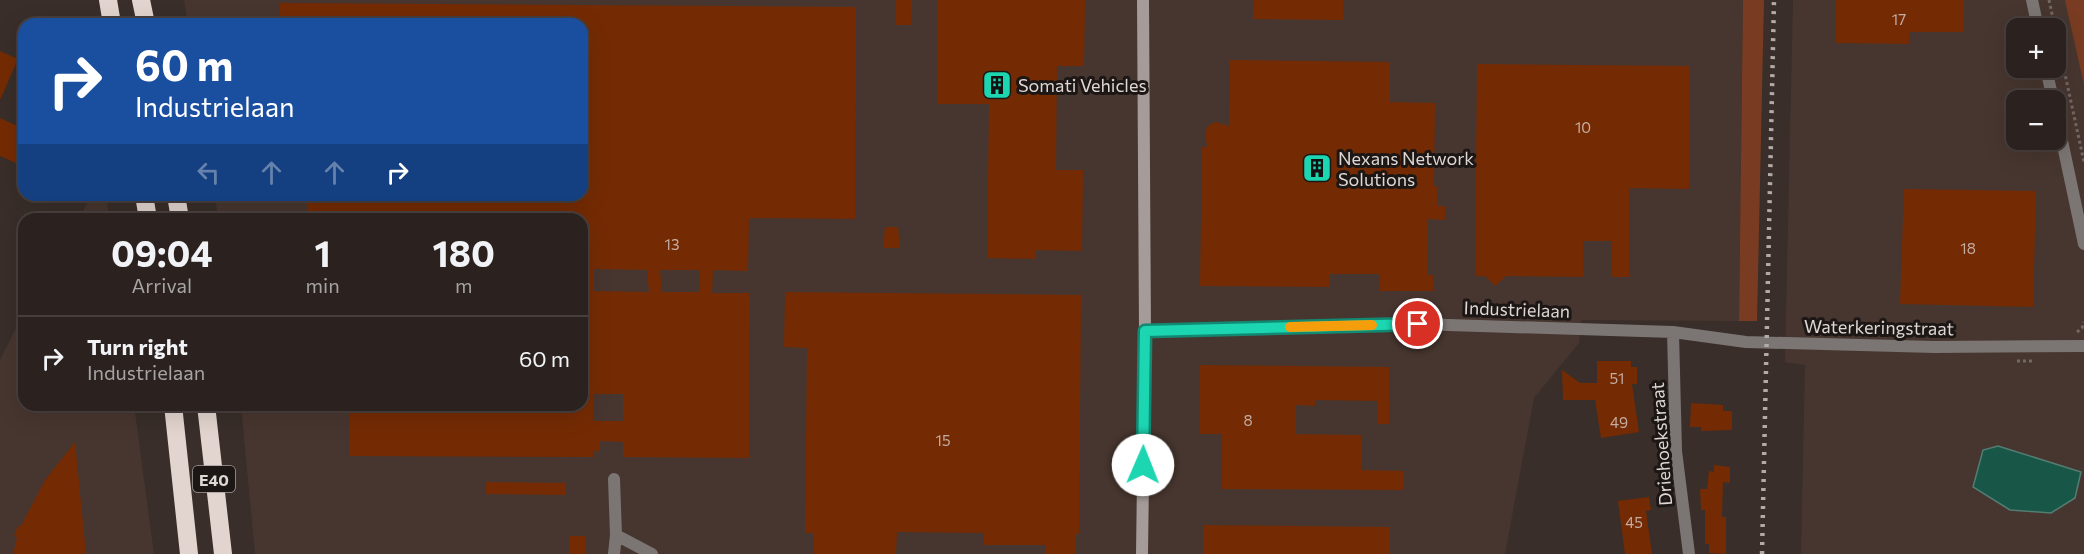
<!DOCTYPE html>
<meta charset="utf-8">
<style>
:root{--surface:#2b221f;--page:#372f2c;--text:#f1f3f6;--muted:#a6a4a4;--line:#473f3d}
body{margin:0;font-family:Commissioner,sans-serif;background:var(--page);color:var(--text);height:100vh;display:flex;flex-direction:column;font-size:22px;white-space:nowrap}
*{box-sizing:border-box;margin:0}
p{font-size:20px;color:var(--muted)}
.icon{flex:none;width:33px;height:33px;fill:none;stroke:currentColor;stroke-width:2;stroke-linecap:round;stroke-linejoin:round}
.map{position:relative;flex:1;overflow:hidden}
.drawer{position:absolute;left:18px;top:213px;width:570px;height:198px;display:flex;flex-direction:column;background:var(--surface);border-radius:18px;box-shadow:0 6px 24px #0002,0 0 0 2px var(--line)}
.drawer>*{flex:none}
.hud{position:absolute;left:18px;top:18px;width:570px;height:183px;border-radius:18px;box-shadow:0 6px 24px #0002,0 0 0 2px var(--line);background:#1a4fa0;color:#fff;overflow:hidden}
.fabs{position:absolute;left:2006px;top:18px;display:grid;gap:12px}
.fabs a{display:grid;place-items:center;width:60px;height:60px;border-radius:12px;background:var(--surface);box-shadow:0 6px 24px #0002,0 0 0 2px var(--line);font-size:30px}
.pin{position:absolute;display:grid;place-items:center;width:51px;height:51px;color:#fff;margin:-26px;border:3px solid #fff;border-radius:50%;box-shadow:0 2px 6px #0007}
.me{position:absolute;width:66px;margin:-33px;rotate:1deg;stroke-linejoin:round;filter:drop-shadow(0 0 4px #0008)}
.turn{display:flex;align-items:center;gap:21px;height:126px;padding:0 18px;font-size:27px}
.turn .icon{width:78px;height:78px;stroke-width:2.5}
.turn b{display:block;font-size:42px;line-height:51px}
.lanes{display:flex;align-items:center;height:57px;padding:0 18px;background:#0003;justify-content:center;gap:30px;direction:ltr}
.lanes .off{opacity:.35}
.eta{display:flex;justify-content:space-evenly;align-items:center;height:102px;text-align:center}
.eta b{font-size:36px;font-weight:700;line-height:42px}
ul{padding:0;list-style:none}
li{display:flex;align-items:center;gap:18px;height:84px;padding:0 18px;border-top:2px solid var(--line)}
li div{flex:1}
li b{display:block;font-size:22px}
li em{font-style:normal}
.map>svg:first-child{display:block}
</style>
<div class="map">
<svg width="2084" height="554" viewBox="0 0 2084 554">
<rect width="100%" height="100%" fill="#392e29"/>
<path fill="#47362f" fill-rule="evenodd" d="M184,0H1743L1739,321L1581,320L1579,343L1534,398L1505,554H255L241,405H582V219H218L215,195H582V24H188Z
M1793,0H2084V554H1801L1805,365L1785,362ZM2016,28H2055V68H2016ZM2016,100H2055V140H2016Z
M92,195H106L109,219H78Z
M24,312V405H134L154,554H0V360Z"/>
<path fill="#793c22" d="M1743,0H1764L1757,321H1739Z
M2065,0H2084V85Z"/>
<path fill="#185648" stroke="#537d72" stroke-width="1.5" d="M1998,446L2081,472L2075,498L2051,513L2010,510L1973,487L1983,450Z"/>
<path fill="#742b04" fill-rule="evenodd" d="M896,0H912L911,25H896Z
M938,0H1085L1084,66H1057L1056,170H1083L1082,251L1036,250V259L987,258L989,104H937Z
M1254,0H1343V20L1253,19Z
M1836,0H1964L1963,32H1910L1909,44L1835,43Z
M280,3L856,7L855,219L749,218L748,271L713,270L712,293H750L749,458L623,457V442L600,441V451H593V457L349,456L350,405H582V219H307V195H582V24H280ZM594,269L647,270L649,292L594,291ZM660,270H700L699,292H662ZM594,394H623V421H593Z
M0,51L18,59L0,100Z
M1230,60L1390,62V102L1435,103L1434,186H1437V206H1445V220L1428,219L1427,275H1433V291H1380L1379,274H1329V287L1200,286L1202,147H1207L1205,131L1209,125L1216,122L1229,126Z
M1477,64L1690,66L1689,189L1629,188V277H1611L1612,241H1583V277L1506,276L1495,286L1485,276H1475Z
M0,118L24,129V144L16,163L0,156Z
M1904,189L2036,191L2033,307L1900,304Z
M885,227H898L900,248H883Z
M785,292L1081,295L1079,534H1076V554H1045V545H984V533L897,532L896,554H814V533H805L807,348L784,347Z
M1597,361H1631V367H1637V384H1632L1639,432L1601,438L1595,400H1563L1562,370L1580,383H1597Z
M1200,365L1389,367V424H1378V401L1315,400V406L1296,405V434L1361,435V470L1403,471V490L1222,489V434H1199Z
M1691,403L1723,405V411H1732V430L1701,431V427H1690Z
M75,442L86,554H13L17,538L14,536L18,526H21L45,480Z
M1714,465L1730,467V483L1723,482L1722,517H1726V554L1709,553V544H1705V510H1701L1700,489H1707L1709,471L1714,472Z
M486,482L566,483L565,495L486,494Z
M1649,497L1651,510L1646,511L1652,554H1625L1618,501Z
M1203,525L1390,527V554H1203Z
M569,536H585L586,554H569Z"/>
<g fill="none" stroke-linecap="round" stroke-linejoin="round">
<path stroke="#726864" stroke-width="3" stroke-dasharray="3 3" stroke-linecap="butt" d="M2049,0L2084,162
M2077,332L2082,328L2084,322
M2017,361H2034"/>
<path stroke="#7b7573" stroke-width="12" d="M2032,0L2038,28
M2046,68L2053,100
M2055,108L2084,244
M1145,331L1418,324L1673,332L1746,342L1934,347L2084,346
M1673,332L1676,451L1689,554
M616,535L652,554
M614,554L616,535L614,479"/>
<path stroke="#a59b98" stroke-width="12" d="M1142,554L1145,331L1143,0"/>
<path stroke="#e2d4ce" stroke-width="18" d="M108,0L112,24
M141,0L146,24
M144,195L148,219
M176,195L180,219
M173,405L189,554
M206,405L223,554"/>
<path stroke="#b2aaa6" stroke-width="4.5" stroke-dasharray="3 6" stroke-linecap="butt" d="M1762,554L1774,0"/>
</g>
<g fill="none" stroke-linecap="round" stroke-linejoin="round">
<g stroke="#128a73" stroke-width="15">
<path id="route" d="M1143,465L1145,331L1418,324"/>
</g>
<use href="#route" stroke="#1cd5b1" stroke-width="10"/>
<path stroke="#f59e0b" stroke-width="10" d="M1290,327L1372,325"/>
</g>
<defs>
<g id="building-square" transform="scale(1.5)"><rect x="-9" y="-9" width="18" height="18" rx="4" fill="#1cd5b1" stroke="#1c1715"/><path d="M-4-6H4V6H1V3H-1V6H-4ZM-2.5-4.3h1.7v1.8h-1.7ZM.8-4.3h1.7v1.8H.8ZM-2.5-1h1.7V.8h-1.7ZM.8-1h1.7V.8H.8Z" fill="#111"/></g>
</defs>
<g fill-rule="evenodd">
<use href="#building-square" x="997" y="85"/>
<use href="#building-square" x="1317" y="168"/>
</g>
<g text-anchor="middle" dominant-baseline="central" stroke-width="6" stroke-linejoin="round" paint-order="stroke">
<g font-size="15" fill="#c4aca0">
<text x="1899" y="19">17</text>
<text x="1583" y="127">10</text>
<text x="672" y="244">13</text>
<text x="1968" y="248">18</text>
<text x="1617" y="378">51</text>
<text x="1248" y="420">8</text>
<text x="1619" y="422">49</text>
<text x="943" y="440">15</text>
<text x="1634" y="522">45</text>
</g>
<rect fill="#1c1715" stroke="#a49d9b" stroke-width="1.5" x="193" y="466" width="42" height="26" rx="4.5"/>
<g font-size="16" font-weight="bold" fill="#ded7d4">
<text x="214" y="479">E40</text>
</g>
<g font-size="18" fill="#ded7d4" stroke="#1c1715" text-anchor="start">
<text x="1018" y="85">Somati Vehicles</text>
<text x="1338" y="158">Nexans Network<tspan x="1338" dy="21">Solutions</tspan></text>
</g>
<g font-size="18" fill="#ded7d4" stroke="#1c1715">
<text transform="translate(1517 309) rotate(2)">Industrielaan</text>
<text transform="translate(1879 327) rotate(1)">Waterkeringstraat</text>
<text transform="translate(1661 444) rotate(-94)">Driehoekstraat</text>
</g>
</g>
</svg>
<div class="fabs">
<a>+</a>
<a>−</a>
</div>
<div class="pin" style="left:1418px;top:324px;background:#d93025"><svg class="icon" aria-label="arrive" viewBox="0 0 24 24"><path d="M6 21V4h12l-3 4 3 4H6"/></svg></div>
<svg class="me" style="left:1143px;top:465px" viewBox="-20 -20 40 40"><circle r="19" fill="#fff"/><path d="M0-13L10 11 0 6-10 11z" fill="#1cd5b1"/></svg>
<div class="hud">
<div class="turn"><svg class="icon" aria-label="right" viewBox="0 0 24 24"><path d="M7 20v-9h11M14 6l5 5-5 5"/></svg><div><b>60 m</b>Industrielaan</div></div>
<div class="lanes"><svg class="icon off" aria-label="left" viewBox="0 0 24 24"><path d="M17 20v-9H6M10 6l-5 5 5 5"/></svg><svg class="icon off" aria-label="ahead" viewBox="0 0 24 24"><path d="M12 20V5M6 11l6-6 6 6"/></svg><svg class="icon off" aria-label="ahead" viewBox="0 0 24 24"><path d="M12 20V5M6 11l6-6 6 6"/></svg><svg class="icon" aria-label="right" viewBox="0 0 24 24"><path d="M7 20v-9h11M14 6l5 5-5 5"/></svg></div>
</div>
<section class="drawer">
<div class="eta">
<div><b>09:04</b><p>Arrival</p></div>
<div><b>1</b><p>min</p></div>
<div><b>180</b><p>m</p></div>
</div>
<ul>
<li><svg class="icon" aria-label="right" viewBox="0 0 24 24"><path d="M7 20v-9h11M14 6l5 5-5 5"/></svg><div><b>Turn right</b><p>Industrielaan</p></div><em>60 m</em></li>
</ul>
</section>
</div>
